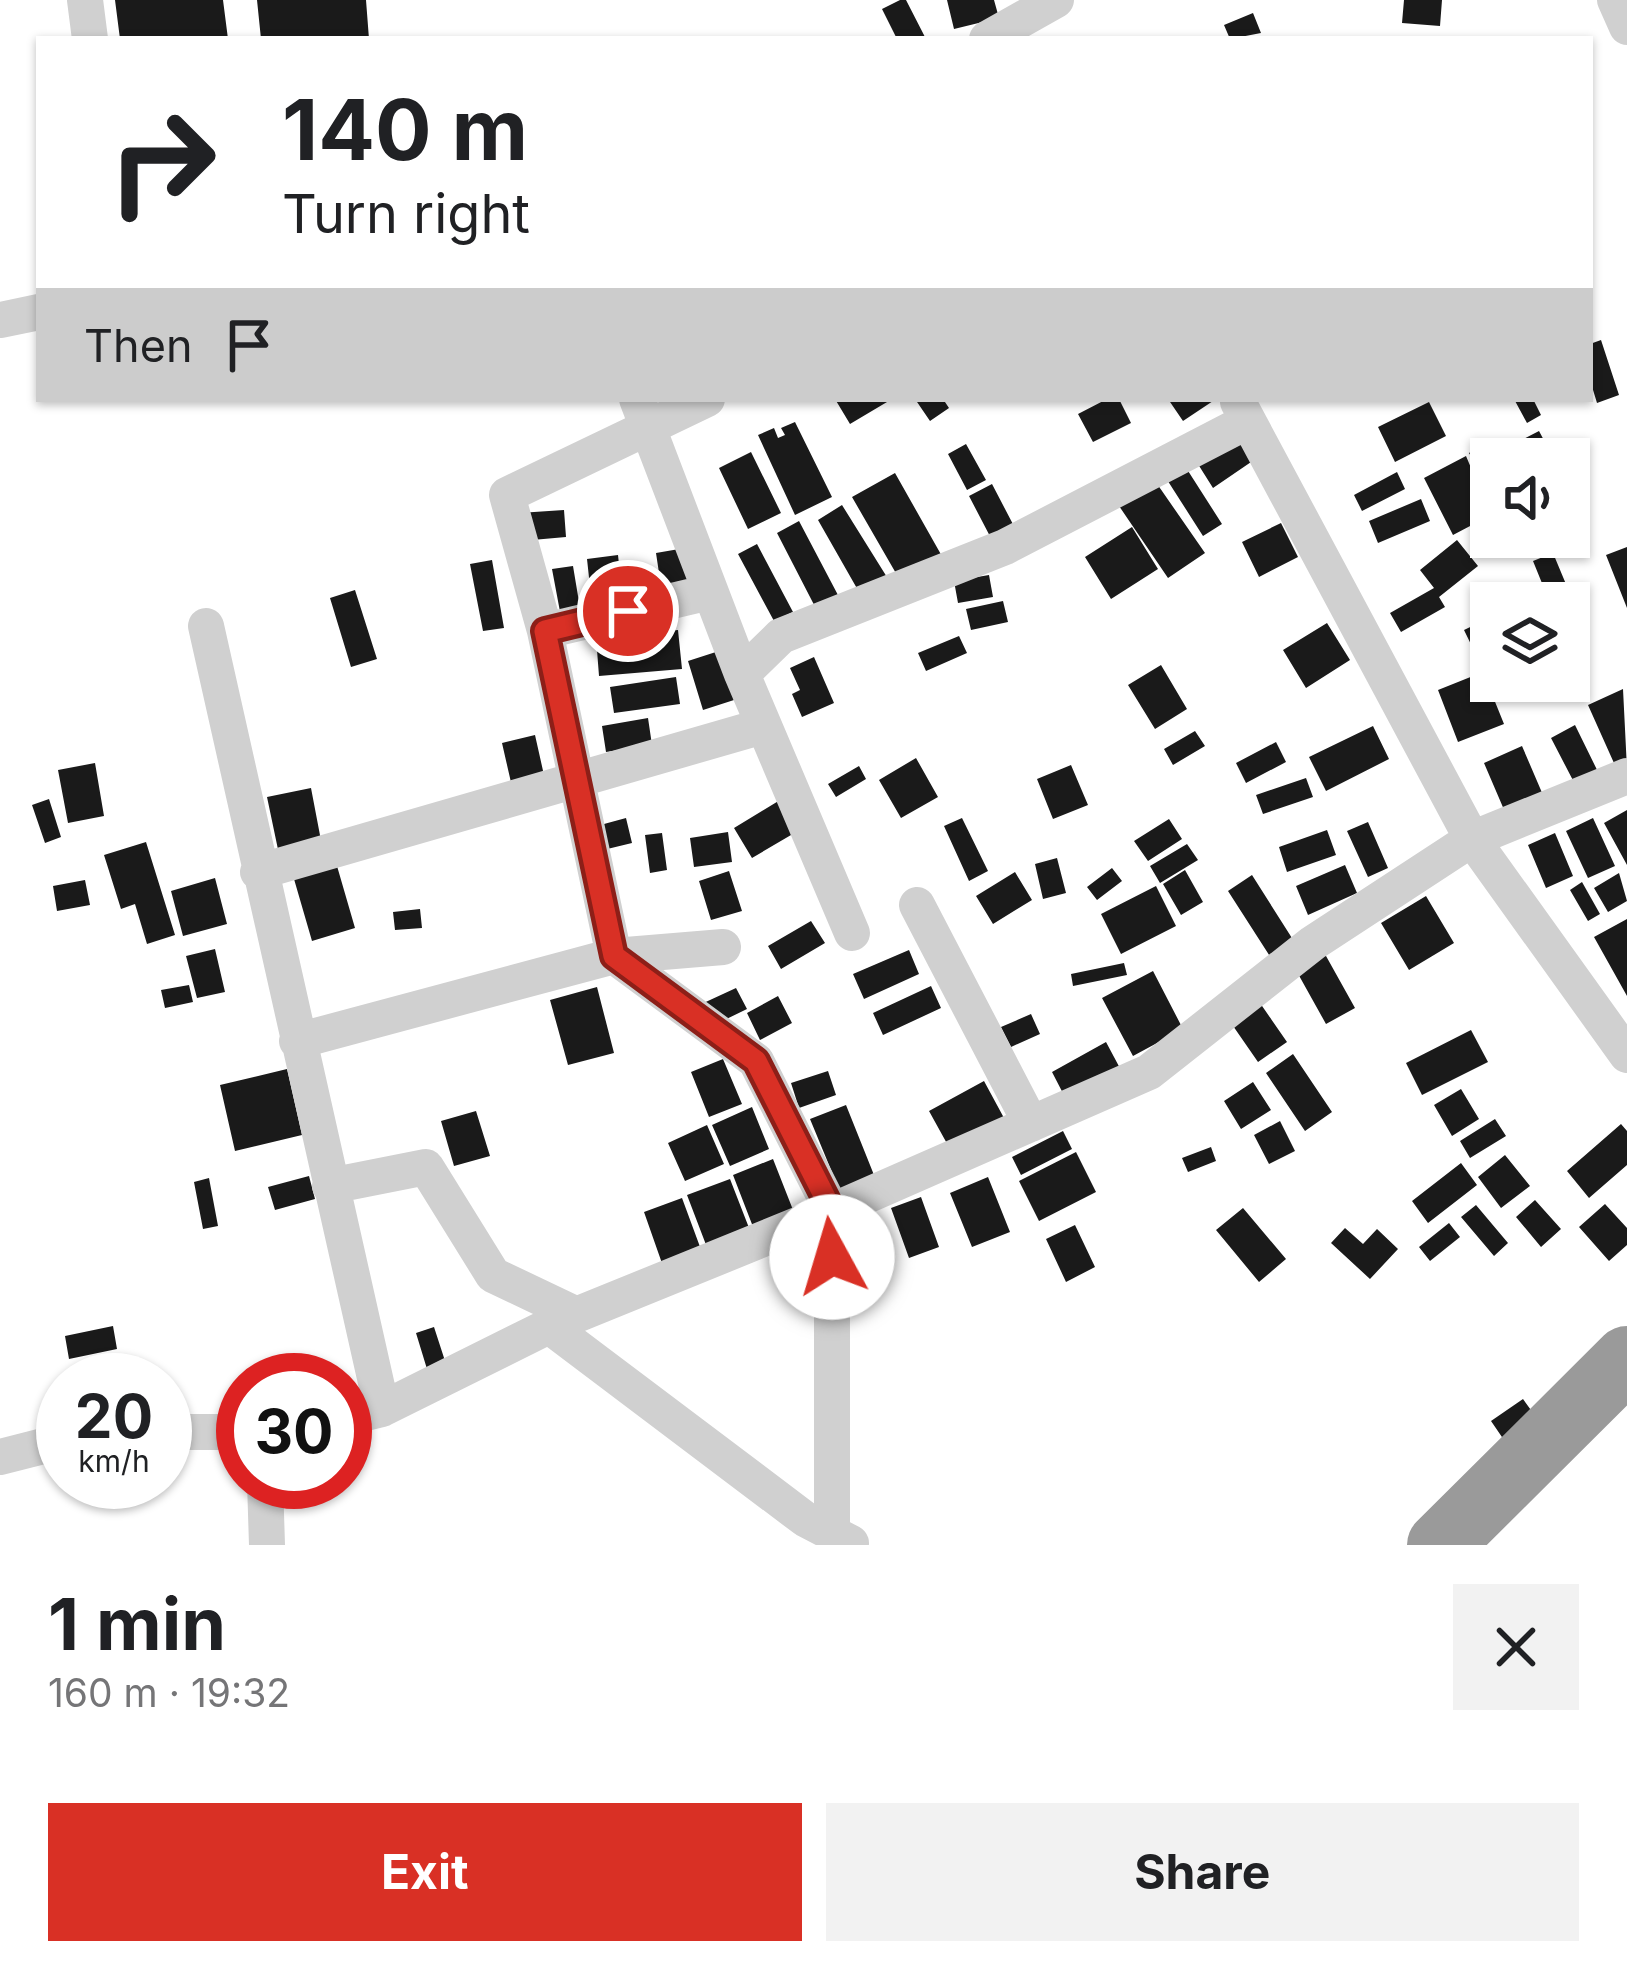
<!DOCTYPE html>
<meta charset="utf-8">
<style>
:root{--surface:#fff;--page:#f2f2f2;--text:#202124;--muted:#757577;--accent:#d93025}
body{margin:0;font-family:Inter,sans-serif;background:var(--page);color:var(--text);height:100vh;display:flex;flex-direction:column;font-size:45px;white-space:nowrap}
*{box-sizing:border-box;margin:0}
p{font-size:39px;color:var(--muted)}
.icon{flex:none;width:66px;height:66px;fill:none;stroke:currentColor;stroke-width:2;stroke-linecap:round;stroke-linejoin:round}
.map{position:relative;height:1545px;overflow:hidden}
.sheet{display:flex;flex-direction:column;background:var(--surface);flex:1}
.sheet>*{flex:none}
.guide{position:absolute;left:36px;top:36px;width:1557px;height:366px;border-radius:0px;box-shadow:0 3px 9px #0004;background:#fff;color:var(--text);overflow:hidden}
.tools{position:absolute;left:1470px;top:438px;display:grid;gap:24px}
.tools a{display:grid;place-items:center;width:120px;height:120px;border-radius:0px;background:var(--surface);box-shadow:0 3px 9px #0004;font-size:60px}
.speed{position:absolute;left:36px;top:1353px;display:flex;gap:24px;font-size:60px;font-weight:700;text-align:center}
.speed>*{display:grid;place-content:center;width:156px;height:156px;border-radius:50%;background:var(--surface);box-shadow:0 3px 9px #0004;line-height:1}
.speed small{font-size:30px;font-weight:400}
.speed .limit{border:18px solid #d22;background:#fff;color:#111}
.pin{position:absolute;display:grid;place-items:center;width:102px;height:102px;color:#fff;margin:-51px;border:6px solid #fff;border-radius:50%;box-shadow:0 3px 12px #0007}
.me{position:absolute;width:132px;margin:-66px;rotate:354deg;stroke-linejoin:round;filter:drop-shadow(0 0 9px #0008)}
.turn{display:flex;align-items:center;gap:42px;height:252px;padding:0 48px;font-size:54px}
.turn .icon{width:156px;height:156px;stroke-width:2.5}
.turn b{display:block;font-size:84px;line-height:102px}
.then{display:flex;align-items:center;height:114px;padding:0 48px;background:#0003;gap:24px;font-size:45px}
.round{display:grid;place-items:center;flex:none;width:126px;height:126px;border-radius:0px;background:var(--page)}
.headline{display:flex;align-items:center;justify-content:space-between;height:204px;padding:0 48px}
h1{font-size:72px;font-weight:700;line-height:90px}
.action{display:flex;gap:24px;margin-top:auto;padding:24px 48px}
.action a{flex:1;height:138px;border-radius:0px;background:var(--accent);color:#fff;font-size:48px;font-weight:700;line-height:138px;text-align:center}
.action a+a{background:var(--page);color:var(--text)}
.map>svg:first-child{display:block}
</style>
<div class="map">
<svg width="1627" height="1545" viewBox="0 0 1627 1545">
<rect width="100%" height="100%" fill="#fff"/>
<path fill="#1a1a1a" d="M115,0H223L228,39H120Z
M257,0H366L369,39H261Z
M900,0H906L926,39H897L882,9Z
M947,0H994L999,18L954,29Z
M1404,0H1442L1440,26L1402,23Z
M1253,13L1261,33L1230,39L1224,25Z
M1601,340L1619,395L1597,403L1590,380V344Z
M835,399H885L887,402L850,424Z
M915,399H943L949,408L930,421Z
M1107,399H1119L1131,423L1093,442L1078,414Z
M1168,399H1216L1183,421Z
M1514,399H1533L1541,415L1527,423Z
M1429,402L1446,436L1395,462L1378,427Z
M795,422L832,497L795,515L758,435L774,428L778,438L785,435L781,428Z
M1539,431L1554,459H1518L1512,445Z
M1237,434L1254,460L1213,488L1196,461Z
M1488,442L1498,459H1491V490L1469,453Z
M966,444L986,480L967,490L948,454Z
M751,452L781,513L748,529L719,468Z
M1466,456L1491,515L1453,535L1424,478Z
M1183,463L1222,524L1203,536L1164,475Z
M1397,472L1405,489L1362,511L1354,495Z
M895,473L943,558L901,582L852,497Z
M1153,478L1205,553L1168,578L1117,503Z
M992,484L1016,530L993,542L969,496Z
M1421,499L1430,521L1378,543L1369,521Z
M842,505L890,582L863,599L818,520Z
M564,510L566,537L521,541L519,513Z
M799,521L849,616L826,628L777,533Z
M1281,523L1298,557L1259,577L1242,542Z
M1132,527L1158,569L1111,599L1085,557Z
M1457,540L1478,566L1439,597L1445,607L1401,632L1390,613L1434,588L1420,570Z
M757,544L793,612L774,621L738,554Z
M1627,547V608L1606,555Z
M685,548L691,588L662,593L656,553Z
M1553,553L1583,625L1569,631V603H1550L1533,561Z
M618,555L623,602L592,605L587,559Z
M492,560L504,628L483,631L470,564Z
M573,566L581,614L561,617L552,569Z
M989,575L993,597L958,603L954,581Z
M355,590L377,659L351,667L330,598Z
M1003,601L1008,622L971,630L966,609Z
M1491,617V662L1482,667L1464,630Z
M1327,623L1350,660L1306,688L1283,650Z
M678,630L682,669L599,676L596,637Z
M959,636L967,653L926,671L918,653Z
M719,651L734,700L703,710L688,661Z
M814,657L834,703L802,717L792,694L800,690L790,668Z
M1161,665L1187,709L1155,729L1128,685Z
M1483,672L1504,724L1458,742L1438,690Z
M676,677L680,704L614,713L610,687Z
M1623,689L1627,769L1618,772L1588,705Z
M648,718L652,745L606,752L602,726Z
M1575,725L1601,778L1578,790L1551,738Z
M1373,726L1389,759L1326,791L1309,757Z
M1195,731L1205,746L1173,765L1164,749Z
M535,735L548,793L515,800L502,743Z
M1276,742L1286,762L1246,783L1236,763Z
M1522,746L1543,795L1505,812L1484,763Z
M916,758L938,797L901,818L879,780Z
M95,763L104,816L68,823L58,770Z
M1071,765L1088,805L1053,819L1037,779Z
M859,766L866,779L836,797L828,784Z
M1306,778L1313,797L1263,814L1256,795Z
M311,788L323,851L280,859L267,797Z
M785,797L803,828L752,858L734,828Z
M49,799L61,837L45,843L32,805Z
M1627,810V865L1604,823Z
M626,818L632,843L599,851L593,827Z
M962,818L988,871L969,881L944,826Z
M1593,818L1615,866L1588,878L1566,831Z
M1169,819L1182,839L1148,861L1134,841Z
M1368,822L1388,868L1368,877L1347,831Z
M1327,830L1336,855L1287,872L1279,847Z
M728,832L732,862L694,867L690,838Z
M662,833L667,870L650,873L645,835Z
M1555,833L1573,876L1546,888L1528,845Z
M146,842L175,935L147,944L135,904L121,909L104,855Z
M1187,844L1198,860L1160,883L1150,866Z
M1057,858L1066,893L1043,899L1035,864Z
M1345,865L1357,893L1308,915L1296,886Z
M337,866L355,928L312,941L294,879Z
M1112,868L1122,881L1097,900L1087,887Z
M1185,870L1203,902L1181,915L1163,884Z
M729,871L742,911L711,920L699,881Z
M1015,872L1032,900L993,924L976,896Z
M1619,873L1627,901L1608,912L1594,888Z
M1252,875L1297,946L1273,961L1228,891Z
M215,878L227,924L183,936L171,891Z
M85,880L90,905L57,911L53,886Z
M1582,882L1600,914L1588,921L1570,890Z
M1156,886L1176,926L1121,954L1101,914Z
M1426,896L1454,943L1409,970L1381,923Z
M420,909L422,928L395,930L393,912Z
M1627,919V996L1594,937Z
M811,921L825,943L781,969L768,946Z
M1321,947L1355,1008L1326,1024L1292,963Z
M215,949L225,992L197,998L186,956Z
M909,950L919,974L864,999L853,974Z
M1124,963L1127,975L1073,986L1071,974Z
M1153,971L1183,1029L1133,1056L1102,998Z
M189,985L193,1002L165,1008L161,990Z
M931,986L941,1008L883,1035L873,1013Z
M597,987L614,1053L568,1065L550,1000Z
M736,988L747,1009L708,1028L697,1006Z
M778,996L792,1023L760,1040L747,1013Z
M1260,1003L1287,1042L1258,1062L1231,1023Z
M1031,1014L1040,1034L1011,1047L1001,1027Z
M1471,1030L1488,1062L1422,1095L1406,1063Z
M1106,1042L1122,1072L1068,1103L1052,1072Z
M1293,1054L1332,1112L1305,1131L1266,1073Z
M723,1059L742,1104L709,1117L691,1072Z
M287,1069L302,1135L235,1151L220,1085Z
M828,1071L836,1095L799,1108L791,1083Z
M984,1081L1004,1118L950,1149L929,1111Z
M1253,1082L1271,1110L1241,1129L1224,1101Z
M1461,1089L1479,1119L1452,1136L1434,1105Z
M846,1105L876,1180L841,1194L810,1119Z
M752,1107L769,1149L730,1166L712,1125Z
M476,1111L490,1156L454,1166L441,1121Z
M1495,1119L1506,1136L1470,1158L1460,1141Z
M1280,1121L1295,1151L1269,1164L1254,1135Z
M1621,1124L1627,1131V1165L1589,1198L1567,1171Z
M707,1125L724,1164L685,1181L668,1143Z
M1063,1131L1072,1149L1021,1175L1012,1157Z
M1211,1147L1216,1161L1188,1172L1182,1158Z
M1076,1152L1096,1192L1039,1221L1019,1181Z
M1505,1155L1530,1186L1501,1208L1478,1177Z
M773,1159L795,1215L755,1232L733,1175Z
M1461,1163L1477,1185L1428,1223L1412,1201Z
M309,1176L315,1199L275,1210L268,1187Z
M988,1177L1010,1232L972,1247L950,1193Z
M209,1178L218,1226L203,1229L194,1182Z
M730,1179L751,1233L708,1250L687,1195Z
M921,1197L939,1247L909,1258L891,1208Z
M682,1198L703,1255L664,1269L644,1212Z
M1535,1200L1561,1229L1541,1247L1516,1217Z
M1605,1204L1627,1228V1245L1609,1261L1579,1227Z
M1476,1205L1508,1243L1494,1256L1461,1217Z
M1243,1208L1286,1259L1259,1282L1216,1230Z
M1449,1223L1460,1237L1430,1261L1419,1247Z
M1075,1225L1095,1267L1066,1282L1046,1239Z
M1345,1228L1363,1244L1377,1229L1398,1249L1370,1279L1331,1243Z
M113,1326L117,1349L69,1359L65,1336Z
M434,1327L446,1364L427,1369L416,1333Z
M1523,1399L1536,1417L1504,1440L1491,1421Z"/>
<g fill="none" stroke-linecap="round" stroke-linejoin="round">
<path stroke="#d0d0d0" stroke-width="36" d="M85,0L90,39
M1615,0L1627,27
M987,39L1056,0
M0,320L39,312
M637,399L742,674L781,636L1005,547L1248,421
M1238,402L1472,839L1627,776
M206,626L382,1409
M545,631L710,592
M742,674L852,933
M258,872L763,726
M917,905L1031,1124
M723,947L614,956L756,1061L832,1211V1534
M297,1041L614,956L545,631L507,495L707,399
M330,1186L426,1167L493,1275L577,1315
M549,1326L805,1519L851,1543
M345,1418L382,1409L549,1326L832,1211L1149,1072L1313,943L1472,839L1627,1055
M165,1432H243
M0,1457L63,1441
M265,1482L267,1545"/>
<path stroke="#9a9a9a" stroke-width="66" d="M1440,1545L1627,1359"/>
</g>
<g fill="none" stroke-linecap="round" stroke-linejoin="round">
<g stroke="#8d1f18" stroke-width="30">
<path id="route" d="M628,611L545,631L614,956L756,1061L832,1211V1257"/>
</g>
<use href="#route" stroke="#d93025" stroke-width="21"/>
</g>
</svg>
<div class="tools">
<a><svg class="icon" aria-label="sound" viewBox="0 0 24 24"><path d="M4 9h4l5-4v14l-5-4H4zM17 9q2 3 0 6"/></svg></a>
<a><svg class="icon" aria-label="layers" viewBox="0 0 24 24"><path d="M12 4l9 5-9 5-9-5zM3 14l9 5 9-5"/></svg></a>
</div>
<div class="speed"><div>20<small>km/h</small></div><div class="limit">30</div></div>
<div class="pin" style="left:628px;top:611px;background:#d93025"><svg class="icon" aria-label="arrive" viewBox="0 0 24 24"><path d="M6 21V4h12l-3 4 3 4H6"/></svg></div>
<svg class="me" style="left:832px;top:1257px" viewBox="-20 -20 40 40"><circle r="19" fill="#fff"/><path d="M0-13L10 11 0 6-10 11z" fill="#d93025"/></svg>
<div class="guide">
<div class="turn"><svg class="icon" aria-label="right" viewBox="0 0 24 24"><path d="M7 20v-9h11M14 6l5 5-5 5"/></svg><div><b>140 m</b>Turn right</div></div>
<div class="then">Then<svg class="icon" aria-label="arrive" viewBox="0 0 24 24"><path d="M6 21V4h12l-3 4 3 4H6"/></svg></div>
</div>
</div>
<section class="sheet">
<div class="headline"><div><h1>1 min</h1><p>160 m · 19:32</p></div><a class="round"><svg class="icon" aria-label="close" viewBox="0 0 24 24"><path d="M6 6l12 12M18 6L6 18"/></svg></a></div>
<div class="action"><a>Exit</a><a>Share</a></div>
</section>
